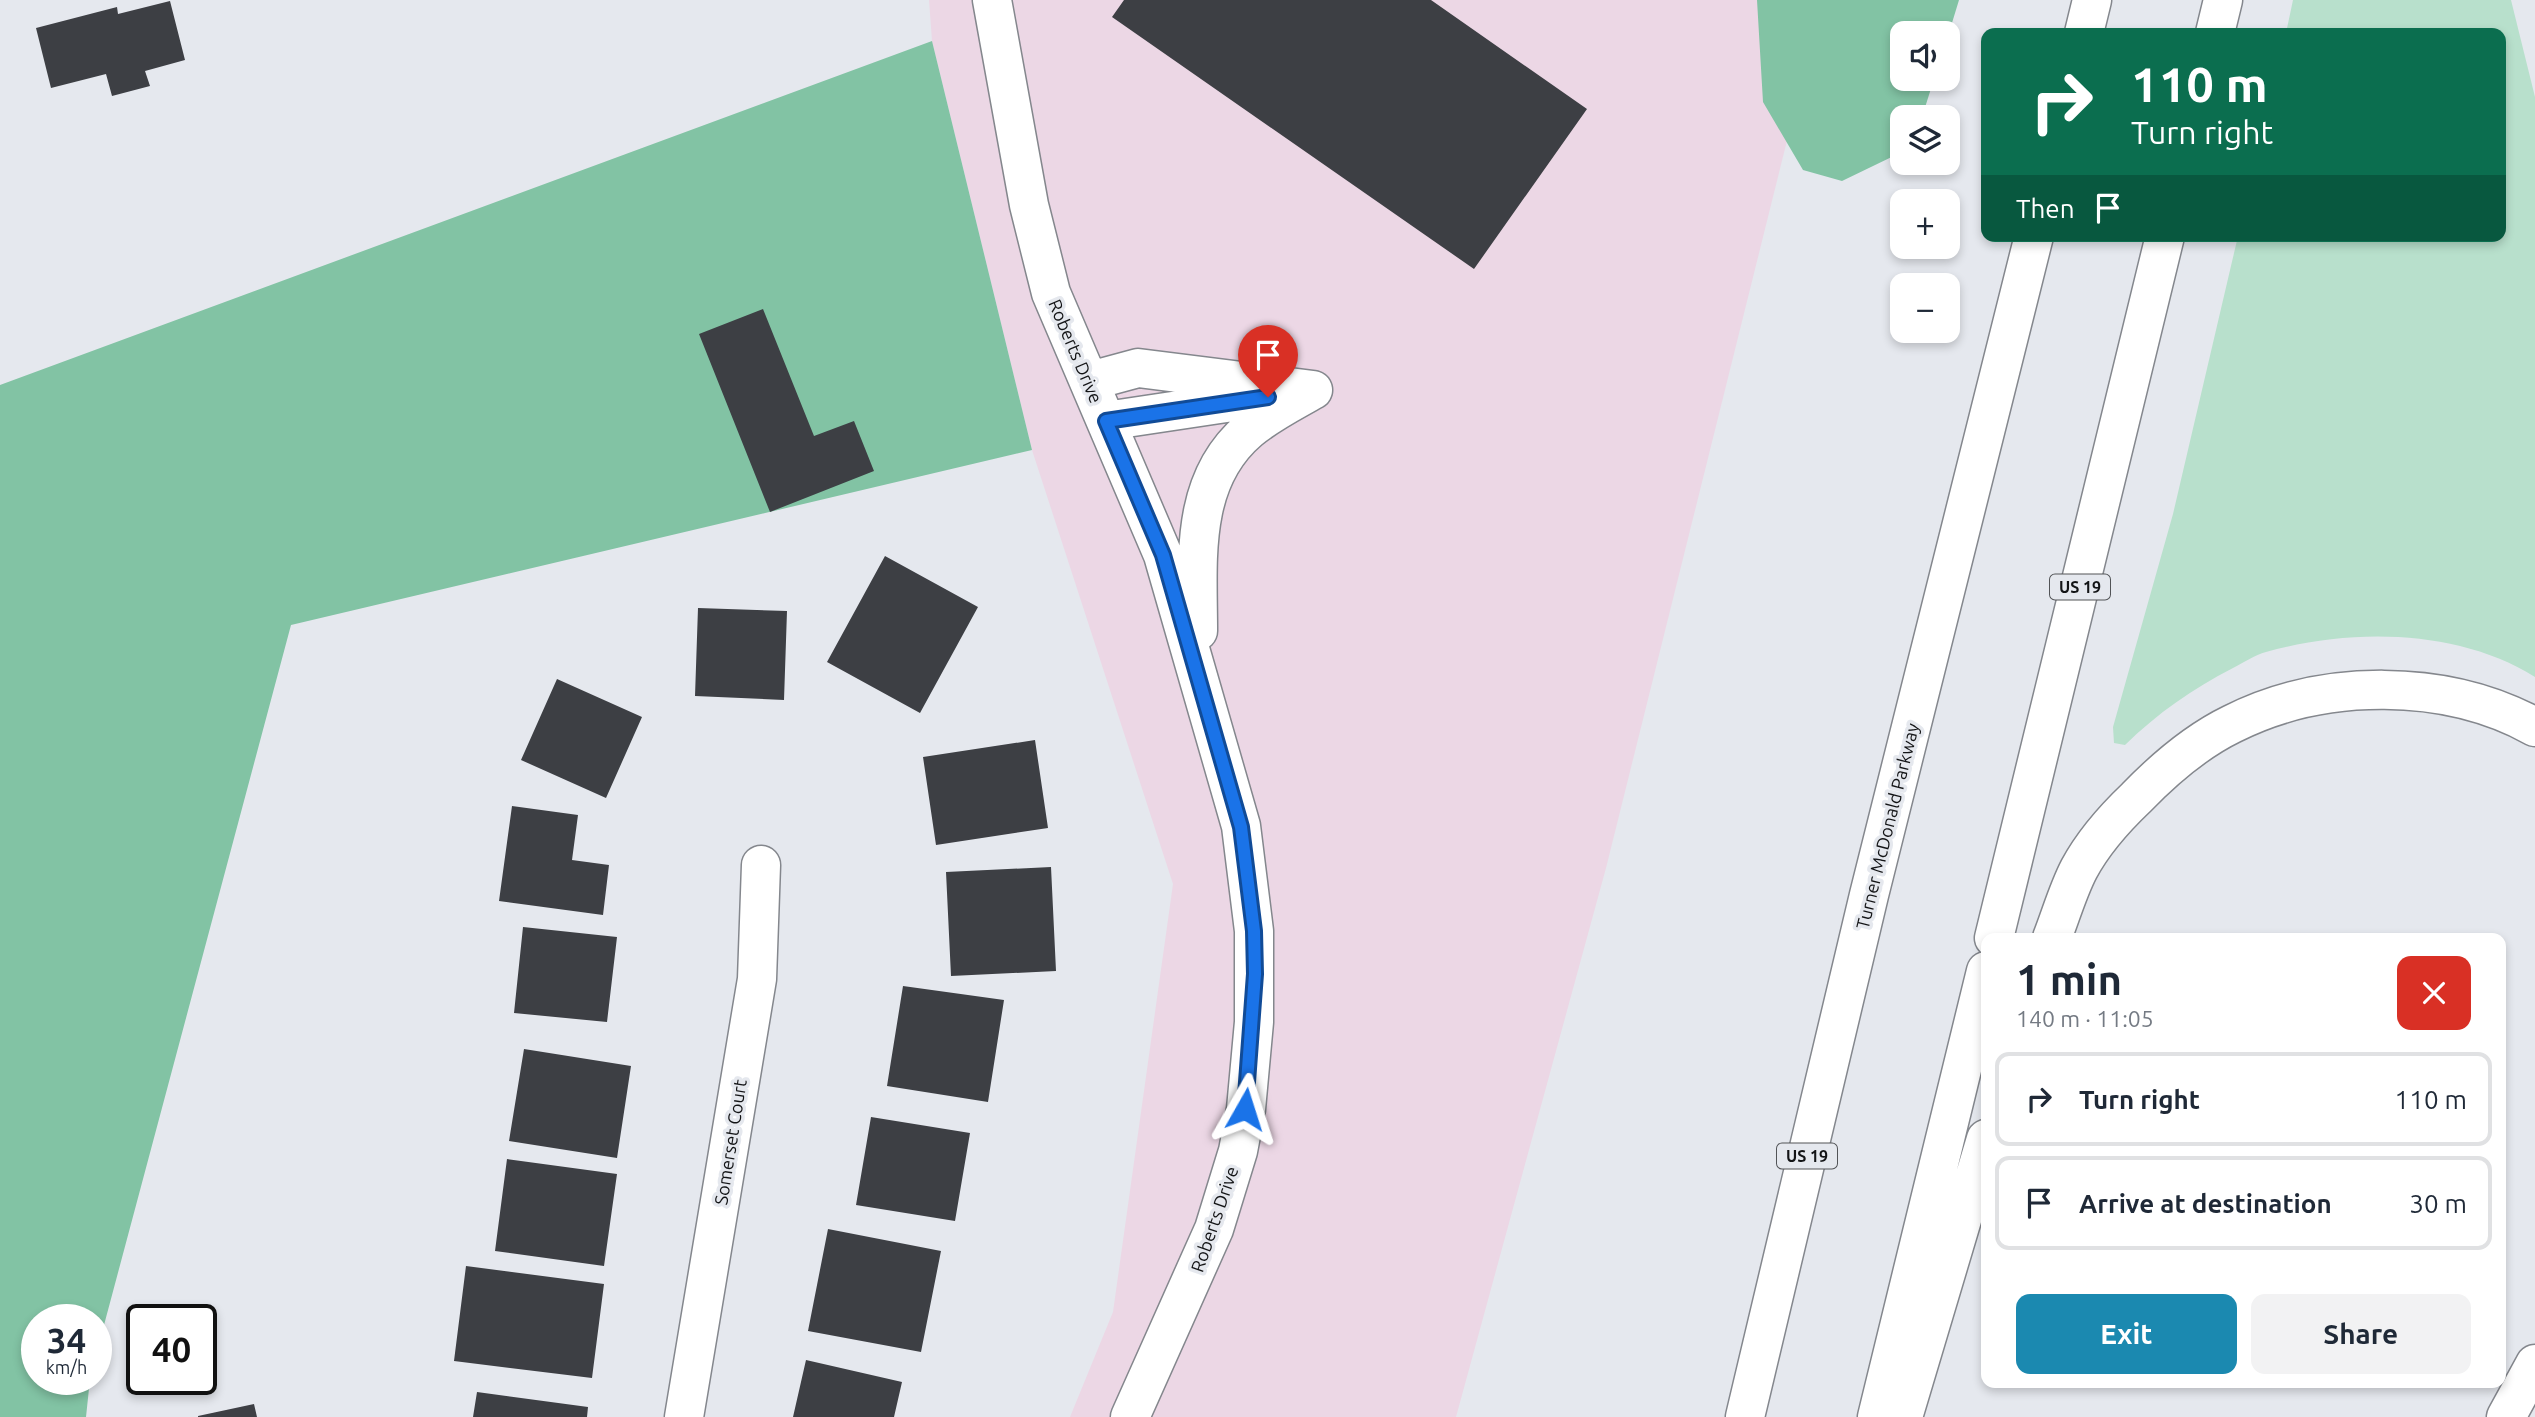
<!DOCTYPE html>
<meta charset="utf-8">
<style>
:root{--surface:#fff;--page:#f2f2f3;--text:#1f2937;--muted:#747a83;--line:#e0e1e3;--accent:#1b89b0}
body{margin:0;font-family:Ubuntu,sans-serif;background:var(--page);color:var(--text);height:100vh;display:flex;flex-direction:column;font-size:26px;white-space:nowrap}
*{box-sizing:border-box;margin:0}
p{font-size:23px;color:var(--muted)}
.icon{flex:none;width:38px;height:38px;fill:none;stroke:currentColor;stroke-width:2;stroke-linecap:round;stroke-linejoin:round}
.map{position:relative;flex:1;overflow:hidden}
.panel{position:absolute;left:1981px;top:933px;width:525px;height:455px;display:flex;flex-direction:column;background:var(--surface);border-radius:14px;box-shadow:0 4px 10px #0003}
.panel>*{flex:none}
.banner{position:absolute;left:1981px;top:28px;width:525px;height:214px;border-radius:14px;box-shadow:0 4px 10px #0003;background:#0b6e4f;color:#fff;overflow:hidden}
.tools{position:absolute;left:1890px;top:21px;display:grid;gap:14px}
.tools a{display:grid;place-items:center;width:70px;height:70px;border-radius:14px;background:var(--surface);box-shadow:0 4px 10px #0003;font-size:35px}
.speed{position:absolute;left:21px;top:1304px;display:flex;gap:14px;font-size:35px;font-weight:700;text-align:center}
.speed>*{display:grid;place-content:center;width:91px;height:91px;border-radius:50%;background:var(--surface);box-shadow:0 4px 10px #0003;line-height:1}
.speed small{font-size:18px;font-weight:400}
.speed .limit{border:4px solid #111;border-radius:10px;background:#fff;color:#111}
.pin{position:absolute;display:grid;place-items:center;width:60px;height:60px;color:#fff;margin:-72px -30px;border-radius:50% 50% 50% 0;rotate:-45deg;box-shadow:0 0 7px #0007}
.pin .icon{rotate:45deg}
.me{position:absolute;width:77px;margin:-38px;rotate:6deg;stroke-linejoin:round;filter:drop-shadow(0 0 5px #0008)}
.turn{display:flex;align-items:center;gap:24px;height:147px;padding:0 35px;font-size:32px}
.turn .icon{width:91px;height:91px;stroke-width:2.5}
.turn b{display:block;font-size:49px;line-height:60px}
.then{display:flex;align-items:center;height:66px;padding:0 35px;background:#0003;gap:14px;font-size:26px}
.round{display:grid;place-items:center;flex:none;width:74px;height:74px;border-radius:14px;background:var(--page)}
.overview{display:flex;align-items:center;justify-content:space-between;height:119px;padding:0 35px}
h1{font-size:42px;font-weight:700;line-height:52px}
.action{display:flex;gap:14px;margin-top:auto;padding:14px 35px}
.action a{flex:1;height:80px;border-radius:14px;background:var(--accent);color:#fff;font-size:28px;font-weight:700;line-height:80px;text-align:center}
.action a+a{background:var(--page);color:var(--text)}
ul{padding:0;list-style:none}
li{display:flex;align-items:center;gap:21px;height:94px;margin:0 14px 10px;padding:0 21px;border:4px solid var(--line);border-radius:14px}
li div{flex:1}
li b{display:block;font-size:26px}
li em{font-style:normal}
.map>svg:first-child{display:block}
</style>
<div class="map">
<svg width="2535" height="1417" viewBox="0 0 2535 1417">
<rect width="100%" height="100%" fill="#e5e8ee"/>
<path fill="#ecd7e5" d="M929,0H1822L1606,868L1456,1417H1070L1113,1312L1173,884L1032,450L932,41Z"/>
<path fill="#b8e0cc" d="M2293,0H2511L2535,97V677C2458,629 2352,628 2266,652C2255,655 2243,663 2233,668C2192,689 2158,713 2125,745L2114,743L2113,727L2173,514L2238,236H2501V33H2286Z"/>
<path fill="#82c3a4" d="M1757,0H1959L1948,36V33H1902V79H1934L1922,117H1902V152L1842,181L1803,170L1763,102Z
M932,41L1032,450L291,625L96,1355V1320H37V1379H90L86,1417H0V385Z"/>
<path fill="#3d3f44" d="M1124,0H1431L1587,109L1474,269L1112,17Z
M170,1L185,60L145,71L150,86L112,96L106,74L51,88L36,28L117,7L118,14Z
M763,309L814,436L854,421L874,471L770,512L699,334Z
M885,556L978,607L920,713L827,662Z
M698,608L787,611L784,700L695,696Z
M557,679L642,717L606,798L521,760Z
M1035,740L1048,828L936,845L923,757Z
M512,806L578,815L572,860L609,865L603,915L499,901Z
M1051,867L1056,971L951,976L946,872Z
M523,927L617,937L607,1022L514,1013Z
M903,986L1004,1000L988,1102L887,1086Z
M524,1049L631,1066L617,1158L509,1141Z
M871,1117L970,1133L955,1221L856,1205Z
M507,1159L617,1174L604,1266L495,1251Z
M828,1229L941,1251L921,1352L808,1331Z
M466,1266L604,1284L592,1378L454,1361Z
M806,1360L902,1382L894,1417H793Z
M477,1392L588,1407L587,1417H473Z
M254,1404L257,1417H198V1416Z"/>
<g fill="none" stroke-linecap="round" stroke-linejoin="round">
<g stroke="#84878d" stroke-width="41">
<path id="minor" d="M992,0L1029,205L1051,293L1163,555L1241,826L1254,931V1022L1246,1109L1238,1151L1214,1229L1130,1417
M1090,381L1138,368L1313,390
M1106,421L1266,397
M1198,631C1198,560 1189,481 1249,430C1268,414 1292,402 1313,390
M684,1417L757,979L761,865"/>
</g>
<g stroke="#84878d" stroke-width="41">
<path id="highway" d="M2084,33L2092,0
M2215,33L2223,0
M1994,938L2165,236
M2052,938C2061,915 2068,890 2079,869C2093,843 2115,818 2136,798C2164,769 2195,742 2232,724C2323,678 2446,678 2535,727
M1745,1417L1869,895L2034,236
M1877,1417L1986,971
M1903,1417L1986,1139
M2506,1417L2535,1364"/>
</g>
<use href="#minor" stroke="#fff" stroke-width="38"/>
<use href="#highway" stroke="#fff" stroke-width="38"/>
</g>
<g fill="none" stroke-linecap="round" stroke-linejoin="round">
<g stroke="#114b97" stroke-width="18">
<path id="route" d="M1245,1109L1255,974L1254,931L1241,827L1163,555L1106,421L1268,397"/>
</g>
<use href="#route" stroke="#1a73e8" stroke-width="12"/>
</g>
<g text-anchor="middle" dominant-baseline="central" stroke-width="7" stroke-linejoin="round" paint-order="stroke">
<g fill="#e5e8ee" stroke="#525457" stroke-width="2">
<rect x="2050" y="574.5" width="60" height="25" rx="5"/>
<rect x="1777" y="1143.5" width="60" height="25" rx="5"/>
</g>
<g font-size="16" font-weight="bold" fill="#131416">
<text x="2080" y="587">US 19</text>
<text x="1807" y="1156">US 19</text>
</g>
<g font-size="18" fill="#131416" stroke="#e5e8ee">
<text transform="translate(1076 351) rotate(67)">Roberts Drive</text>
<text transform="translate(1887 826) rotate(-76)">Turner McDonald Parkway</text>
<text transform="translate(730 1142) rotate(-81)">Somerset Court</text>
<text transform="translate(1214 1219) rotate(-71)">Roberts Drive</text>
</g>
</g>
</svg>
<div class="tools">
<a><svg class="icon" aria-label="sound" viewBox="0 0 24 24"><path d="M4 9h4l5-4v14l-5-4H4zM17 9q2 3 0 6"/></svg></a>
<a><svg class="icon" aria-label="layers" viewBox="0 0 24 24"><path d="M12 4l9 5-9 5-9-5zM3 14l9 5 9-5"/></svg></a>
<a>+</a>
<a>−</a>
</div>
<div class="speed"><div>34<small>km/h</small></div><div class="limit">40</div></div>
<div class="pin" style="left:1268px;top:397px;background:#d93025"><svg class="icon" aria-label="arrive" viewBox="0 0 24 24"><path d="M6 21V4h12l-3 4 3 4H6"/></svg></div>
<svg class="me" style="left:1245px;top:1109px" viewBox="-20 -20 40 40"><path d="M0-17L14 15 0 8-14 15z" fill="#1a73e8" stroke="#fff" stroke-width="4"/></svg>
<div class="banner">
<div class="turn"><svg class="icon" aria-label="right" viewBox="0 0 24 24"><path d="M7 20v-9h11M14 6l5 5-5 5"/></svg><div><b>110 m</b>Turn right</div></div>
<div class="then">Then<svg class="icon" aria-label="arrive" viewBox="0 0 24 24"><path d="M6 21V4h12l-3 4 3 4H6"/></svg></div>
</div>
<section class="panel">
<div class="overview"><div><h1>1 min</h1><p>140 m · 11:05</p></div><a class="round" style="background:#d93025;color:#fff"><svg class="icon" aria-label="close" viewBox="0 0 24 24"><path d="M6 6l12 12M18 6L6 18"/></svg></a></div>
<ul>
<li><svg class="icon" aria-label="right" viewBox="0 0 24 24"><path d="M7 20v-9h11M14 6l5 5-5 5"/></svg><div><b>Turn right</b></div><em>110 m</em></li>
<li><svg class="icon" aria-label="arrive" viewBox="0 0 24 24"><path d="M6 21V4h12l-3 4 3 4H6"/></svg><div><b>Arrive at destination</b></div><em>30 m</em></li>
</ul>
<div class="action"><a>Exit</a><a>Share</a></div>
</section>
</div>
